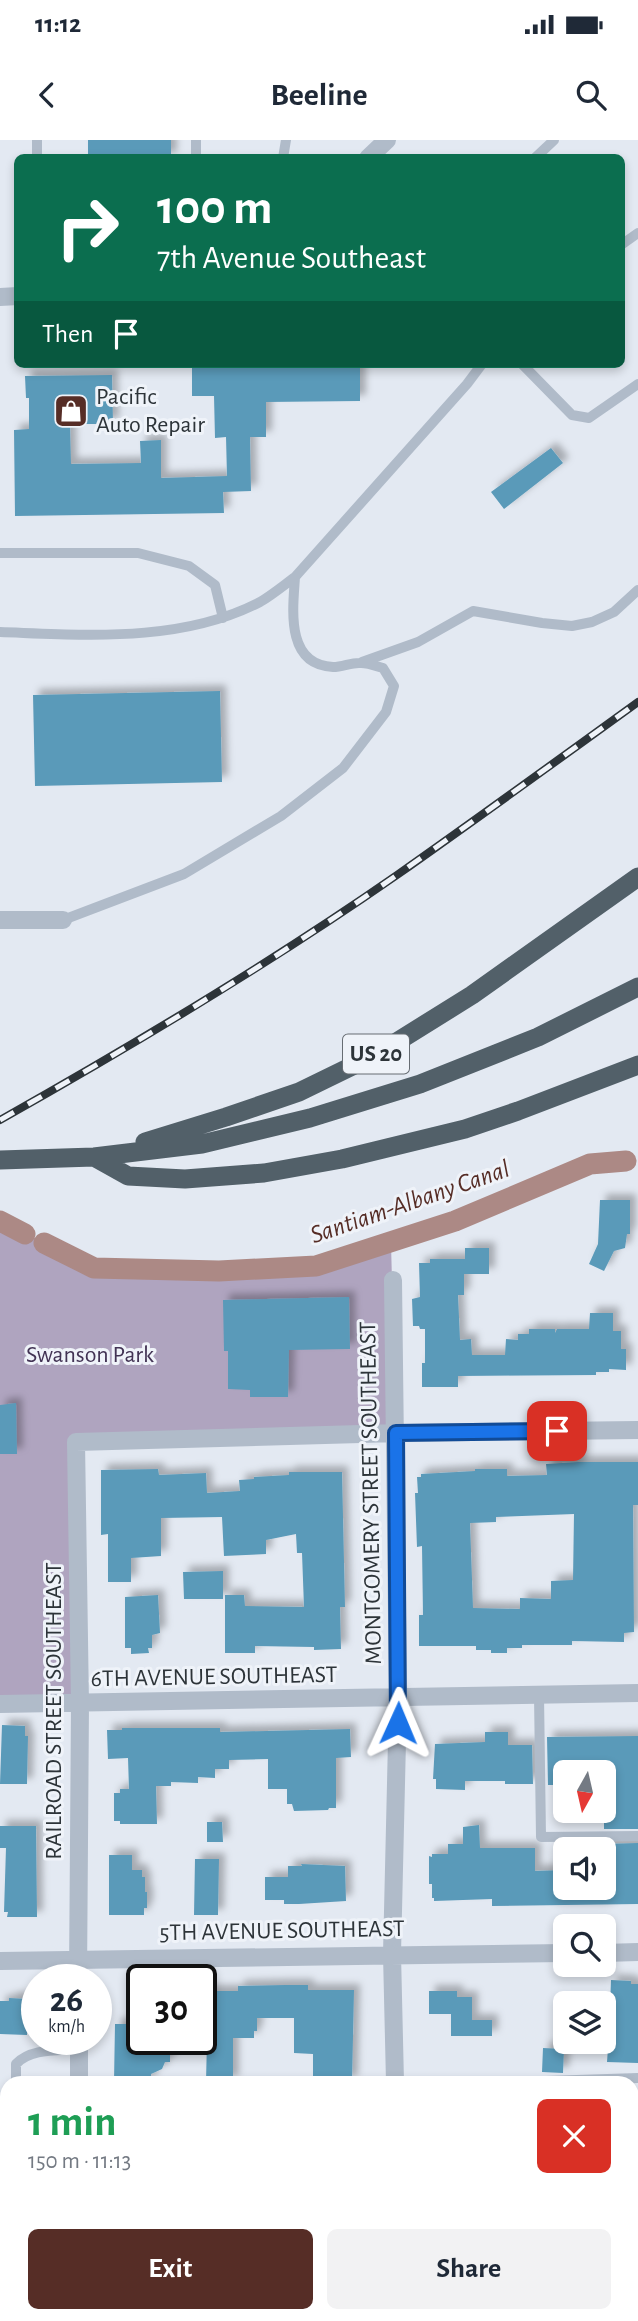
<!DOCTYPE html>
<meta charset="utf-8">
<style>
:root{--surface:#fff;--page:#f2f2f3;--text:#1f2937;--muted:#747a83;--accent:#562d26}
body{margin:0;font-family:"Alegreya Sans",sans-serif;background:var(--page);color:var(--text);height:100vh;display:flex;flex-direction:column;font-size:26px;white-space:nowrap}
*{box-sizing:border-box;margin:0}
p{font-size:23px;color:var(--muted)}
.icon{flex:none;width:38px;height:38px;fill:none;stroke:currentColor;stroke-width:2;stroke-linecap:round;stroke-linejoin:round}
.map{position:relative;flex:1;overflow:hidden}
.sheet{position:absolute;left:0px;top:1936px;width:639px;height:247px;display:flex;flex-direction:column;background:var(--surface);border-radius:21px 21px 0 0;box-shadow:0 4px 10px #0003}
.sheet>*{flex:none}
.hud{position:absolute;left:14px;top:14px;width:611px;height:214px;border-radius:10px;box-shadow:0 4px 10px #0003;background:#0b6e4f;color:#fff;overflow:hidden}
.needle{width:46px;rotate:188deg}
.controls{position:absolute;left:553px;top:1620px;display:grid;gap:14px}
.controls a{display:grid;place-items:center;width:63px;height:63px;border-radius:10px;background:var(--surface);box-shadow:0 4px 10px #0003;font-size:35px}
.speed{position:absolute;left:21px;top:1824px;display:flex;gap:14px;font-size:35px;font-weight:700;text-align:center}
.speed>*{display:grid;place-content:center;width:91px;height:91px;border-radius:50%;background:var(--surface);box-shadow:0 4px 10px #0003;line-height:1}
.speed small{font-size:18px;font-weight:400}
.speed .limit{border:4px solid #111;border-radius:10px;background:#fff;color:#111}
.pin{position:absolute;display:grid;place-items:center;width:60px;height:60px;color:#fff;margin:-30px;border-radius:14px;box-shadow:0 4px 10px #0006}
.me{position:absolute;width:77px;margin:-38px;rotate:1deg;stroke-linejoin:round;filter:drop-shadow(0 0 5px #0008)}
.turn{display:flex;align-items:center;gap:24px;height:147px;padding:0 28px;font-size:32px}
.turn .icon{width:91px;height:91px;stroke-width:2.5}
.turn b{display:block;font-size:49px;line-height:60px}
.then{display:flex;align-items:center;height:66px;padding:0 28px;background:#0003;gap:14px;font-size:26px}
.round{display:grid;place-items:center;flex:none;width:74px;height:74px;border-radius:10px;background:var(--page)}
.summary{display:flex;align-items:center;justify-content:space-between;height:119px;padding:0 28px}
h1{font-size:42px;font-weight:700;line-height:52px;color:#1e9e55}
.primary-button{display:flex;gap:14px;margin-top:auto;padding:14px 28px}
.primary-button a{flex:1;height:80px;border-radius:10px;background:var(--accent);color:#fff;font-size:28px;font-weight:700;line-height:80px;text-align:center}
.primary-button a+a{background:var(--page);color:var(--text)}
.status{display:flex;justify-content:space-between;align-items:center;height:49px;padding:0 35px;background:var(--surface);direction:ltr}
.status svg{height:19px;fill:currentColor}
header{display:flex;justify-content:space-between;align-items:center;height:91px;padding:0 28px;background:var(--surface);font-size:32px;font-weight:700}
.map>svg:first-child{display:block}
</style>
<div class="status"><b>11:12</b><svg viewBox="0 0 49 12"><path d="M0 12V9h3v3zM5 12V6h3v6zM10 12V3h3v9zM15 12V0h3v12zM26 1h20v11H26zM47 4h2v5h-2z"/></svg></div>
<header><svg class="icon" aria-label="back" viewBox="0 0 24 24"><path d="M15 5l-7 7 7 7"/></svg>Beeline<svg class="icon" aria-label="search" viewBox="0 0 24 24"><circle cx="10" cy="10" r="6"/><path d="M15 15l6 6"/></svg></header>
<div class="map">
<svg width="638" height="2181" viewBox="0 0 638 2181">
<defs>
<filter id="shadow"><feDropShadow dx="6" dy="-6" stdDeviation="3.5" flood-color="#0004"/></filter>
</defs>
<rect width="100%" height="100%" fill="#e3e9f2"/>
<path fill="#afa4bf" d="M0,1081L95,1128L219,1131L316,1126L391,1103L396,1293L76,1302L80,1564H0Z"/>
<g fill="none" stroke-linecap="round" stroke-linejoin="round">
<path stroke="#ac8985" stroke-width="21" d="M0,1081L25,1094
M44,1103L94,1128L219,1131L316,1126L455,1081L590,1024L626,1021"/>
</g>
<path fill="#5a9ab9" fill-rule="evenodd" filter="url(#shadow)" d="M88,0H171V18H88Z
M192,224H360V261L266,262V297H250L251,351L223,352L224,373L15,376L14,290L29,289V258H26L25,236L112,235L113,284H70L71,324L141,323L140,301L161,300V338L227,336L226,297L215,298L214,256H192Z
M551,308L563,323L504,369L491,352Z
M220,551L222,642L35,646L33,555Z
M600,1060H630V1094H627L625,1108L614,1111L604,1131L589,1124L598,1104Z
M465,1108H489V1134H464V1155H458L460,1200L471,1199L472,1215H505L506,1199L518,1200V1194H529V1189H555V1193L557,1189H589L590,1173H613V1191H621V1209H626V1230L609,1229V1232H596V1235L458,1236V1247H422V1223H425V1189H420L419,1186H413L412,1159L420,1157L419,1123H430V1119H465Z
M349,1157L350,1209L289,1210L288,1257H250V1250L228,1249V1211H224L223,1160Z
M16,1263L17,1314H0V1265Z
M578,1322H638V1365H633L634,1492L624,1493V1502L572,1501V1505H522V1508H507V1513H491V1510H476V1506H419V1475H423L422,1406L417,1407L415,1353H418L417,1337H421V1334L475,1331V1329H507V1336L547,1335L546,1324ZM574,1374L573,1440L551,1441V1459L520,1458V1469L473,1468L470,1383L496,1382V1377Z
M158,1329L159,1335L206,1333L207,1353L240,1351L239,1340L254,1339V1337L289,1335V1332H342L345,1467H340L341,1509L314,1510V1507L255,1506V1513H225V1455H244L245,1466L304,1467L302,1413H297L296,1394L266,1400V1414L224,1416L222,1377L161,1378V1416L131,1418V1442H108V1394L101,1395V1330Z
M223,1431V1459H184L183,1432Z
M158,1455L160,1493L152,1495V1508H148L149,1513L131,1514V1508H125V1457Z
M2,1585L25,1586V1596H28L27,1644H0Z
M122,1588H220V1592L350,1589L351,1617L336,1618V1668H329L328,1670L294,1671L292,1664H287V1649H268V1619L229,1620V1629H215V1638L198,1637V1643L171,1642V1646H156L157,1684H120V1681H114V1653H120V1649H129L128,1618L108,1619L107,1590H122Z
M485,1592H508V1605H532L533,1644H505V1641H465V1650L436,1649V1639H433L435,1604L485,1602Z
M638,1596V1689H604V1633H565V1645H548L547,1597Z
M207,1682H222L223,1702H207Z
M479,1685L480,1708H535V1731L565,1730V1748H604V1704L638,1703V1764L492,1766V1759L434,1761V1758H432V1744H429V1716L432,1717V1714H448V1704H463V1687Z
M0,1686H36L37,1777H7L8,1772H4L6,1708H0Z
M109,1715H132V1730H142V1737H145V1752H147V1768H144V1775H109Z
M195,1719H219L218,1775H194Z
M301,1724L345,1726L346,1761L299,1764H284V1760H265V1737H288V1726H302Z
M611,1840L631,1841V1844H638V1923L607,1922L608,1908H604V1869L610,1868Z
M285,1845H308V1850H354L352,1942H313V1914L294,1913V1878H257V1891H254V1898H233V1942H206L207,1899H201V1851H238V1846Z
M429,1851H457V1857H472V1880H492V1896H451V1874H429Z
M9,1858L28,1859L27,1895L0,1894V1861H9Z
M115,1884H142V1900H170V1922H165L162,1929L151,1934V1942H114Z
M543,1908L564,1909L563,1933L542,1932Z"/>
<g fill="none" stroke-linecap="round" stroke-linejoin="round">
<path stroke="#b0bbc9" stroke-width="10" d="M37,0V18
M196,0V18
M283,18L286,0
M535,18L554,0
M621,105L638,93
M522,224L572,275L589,278L638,244
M0,413H138L189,426L215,445L223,478
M0,492C87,495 181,503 260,462C272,455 284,445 295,437L467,244L482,224
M362,522L418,502L473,471L542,483L572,486L592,482L614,472L638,450
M63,780L184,734L281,676L343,628L386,572L394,546L383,528C376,526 368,523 361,523C352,522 343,527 333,527C285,525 293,468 295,437
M539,1555L541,1697L638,1696
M546,1941L638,1938
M16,1942V1924C31,1908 58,1911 79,1909"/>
<path stroke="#b0bbc9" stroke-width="18" d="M368,18L387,0
M0,157L18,156
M0,780H63
M393,1140L398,1558L392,1814L395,1942
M0,1564L638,1553
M604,1813L638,1812
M0,1821L565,1813
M78,1839L80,1564L76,1302L396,1293L638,1290
M79,1899V1942
M632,2075L638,2074
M0,2082H7
M84,2175V2181
M399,2175V2181"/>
<path stroke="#526069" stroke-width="19" d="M145,1002L226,977L299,952L379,913L472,855L638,737
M94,1017L128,1036L185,1039L264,1033L342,1019L465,989L518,971L638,925
M0,1020L94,1017L202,1004L310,978L420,944L538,897L638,847"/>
<g stroke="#2d3439" stroke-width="8">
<path id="rail" d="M0,980C135,904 269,824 397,735C478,678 558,620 638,562"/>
</g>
<use href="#rail" stroke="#eff3f9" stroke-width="5" stroke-dasharray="16" stroke-linecap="butt"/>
</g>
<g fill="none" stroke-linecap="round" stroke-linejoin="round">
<g stroke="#114b97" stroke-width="18">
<path id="route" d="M398,1583L396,1293L557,1291"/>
</g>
<use href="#route" stroke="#1a73e8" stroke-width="12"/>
</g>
<defs>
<g id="shop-square" transform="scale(1.75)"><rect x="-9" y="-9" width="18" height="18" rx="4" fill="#562d26" stroke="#eff3f9"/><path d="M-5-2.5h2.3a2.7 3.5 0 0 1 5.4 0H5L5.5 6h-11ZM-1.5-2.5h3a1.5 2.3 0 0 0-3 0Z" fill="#fff"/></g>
</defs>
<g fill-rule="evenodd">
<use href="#shop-square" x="71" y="271"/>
</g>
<g text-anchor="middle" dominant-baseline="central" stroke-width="6" stroke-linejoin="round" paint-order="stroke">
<rect fill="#eff3f9" stroke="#676d73" stroke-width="2" x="343" y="894.5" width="66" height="39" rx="5"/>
<g font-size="23" font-weight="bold" fill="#2d3439">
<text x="376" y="914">US 20</text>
</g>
<g font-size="24" fill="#2d3439" stroke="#eff3f9" text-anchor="start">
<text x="96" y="257">Pacific<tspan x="96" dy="28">Auto Repair</tspan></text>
</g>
<g font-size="24" fill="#423354" stroke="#eff3f9">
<text x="90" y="1215">Swanson Park</text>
</g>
<g font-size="24" fill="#2d3439" stroke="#eff3f9">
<text transform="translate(371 1353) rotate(-91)">MONTGOMERY STREET SOUTHEAST</text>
<text transform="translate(214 1537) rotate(-1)">6TH AVENUE SOUTHEAST</text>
<text transform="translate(54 1571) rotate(-90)">RAILROAD STREET SOUTHEAST</text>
<text transform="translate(282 1791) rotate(-1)">5TH AVENUE SOUTHEAST</text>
</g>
<g font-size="26" font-style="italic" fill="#562d26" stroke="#eff3f9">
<text transform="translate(410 1062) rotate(-19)">Santiam-Albany Canal</text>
</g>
</g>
</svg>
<div class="controls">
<a><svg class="needle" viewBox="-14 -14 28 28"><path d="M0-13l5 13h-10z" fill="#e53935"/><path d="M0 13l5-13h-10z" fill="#747a83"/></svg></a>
<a><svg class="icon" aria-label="sound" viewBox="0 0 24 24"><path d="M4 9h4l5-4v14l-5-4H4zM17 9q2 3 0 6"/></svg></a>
<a><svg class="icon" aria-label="search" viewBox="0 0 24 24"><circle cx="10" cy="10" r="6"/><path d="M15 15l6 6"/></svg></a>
<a><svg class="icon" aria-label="layers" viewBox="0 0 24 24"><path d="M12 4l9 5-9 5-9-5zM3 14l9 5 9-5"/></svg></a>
</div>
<div class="speed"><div>26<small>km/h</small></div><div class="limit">30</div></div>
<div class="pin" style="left:557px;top:1291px;background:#d93025"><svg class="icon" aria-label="arrive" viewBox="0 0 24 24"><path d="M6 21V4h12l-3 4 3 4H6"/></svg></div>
<svg class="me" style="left:398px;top:1583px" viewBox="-20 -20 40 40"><path d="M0-17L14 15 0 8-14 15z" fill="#1a73e8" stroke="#fff" stroke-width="4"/></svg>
<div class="hud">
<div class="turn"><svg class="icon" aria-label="right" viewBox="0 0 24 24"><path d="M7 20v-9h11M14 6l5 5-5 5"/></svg><div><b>100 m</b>7th Avenue Southeast</div></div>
<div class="then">Then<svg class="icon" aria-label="arrive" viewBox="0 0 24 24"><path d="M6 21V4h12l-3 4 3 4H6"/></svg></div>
</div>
<section class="sheet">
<div class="summary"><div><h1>1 min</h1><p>150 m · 11:13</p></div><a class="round" style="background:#d93025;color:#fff"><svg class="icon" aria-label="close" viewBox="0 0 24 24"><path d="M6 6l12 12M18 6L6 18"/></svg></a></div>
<div class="primary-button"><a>Exit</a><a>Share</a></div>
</section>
</div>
